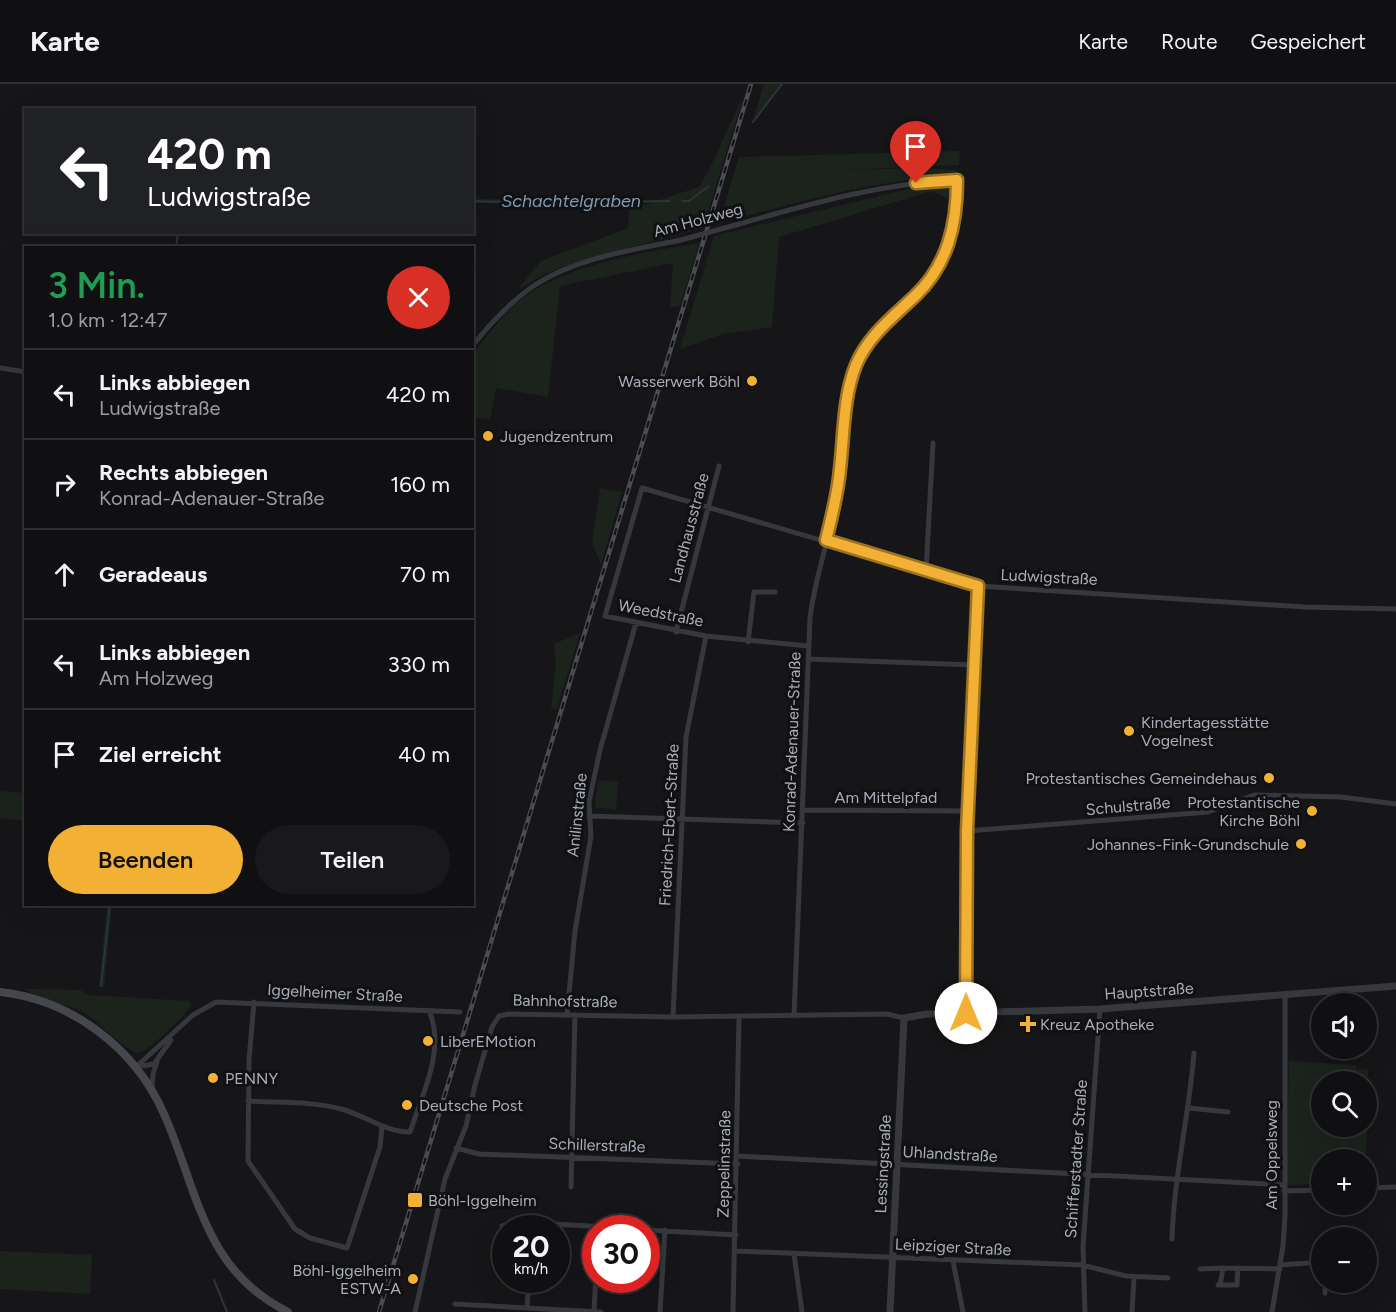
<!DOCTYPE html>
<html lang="de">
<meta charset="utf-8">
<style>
:root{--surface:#101012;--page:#19191b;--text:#f1f3f6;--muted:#9c9d9f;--line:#303032;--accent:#f2b134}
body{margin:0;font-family:Figtree,sans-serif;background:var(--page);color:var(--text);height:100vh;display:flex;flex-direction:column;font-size:22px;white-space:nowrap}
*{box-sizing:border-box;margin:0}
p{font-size:20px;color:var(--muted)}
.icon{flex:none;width:33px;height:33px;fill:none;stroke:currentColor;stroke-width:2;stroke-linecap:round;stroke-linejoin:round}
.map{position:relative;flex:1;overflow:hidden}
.side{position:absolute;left:24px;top:162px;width:450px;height:660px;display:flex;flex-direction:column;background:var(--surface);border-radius:0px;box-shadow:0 6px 24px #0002,0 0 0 2px var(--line)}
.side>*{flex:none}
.banner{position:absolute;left:24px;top:24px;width:450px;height:126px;border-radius:0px;box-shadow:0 6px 24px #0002,0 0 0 2px var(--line);background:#202124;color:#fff;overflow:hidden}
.buttons{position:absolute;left:1311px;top:909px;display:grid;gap:12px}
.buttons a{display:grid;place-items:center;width:66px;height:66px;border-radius:50%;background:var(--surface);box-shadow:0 6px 24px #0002,0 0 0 2px var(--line);font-size:30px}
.speed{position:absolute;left:492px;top:1131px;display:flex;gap:12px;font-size:30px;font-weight:700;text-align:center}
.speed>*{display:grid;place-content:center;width:78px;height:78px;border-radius:50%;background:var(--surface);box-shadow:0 6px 24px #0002,0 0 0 2px var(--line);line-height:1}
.speed small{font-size:15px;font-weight:400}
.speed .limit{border:9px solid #d22;background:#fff;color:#111}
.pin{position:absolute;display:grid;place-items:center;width:51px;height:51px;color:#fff;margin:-62px -26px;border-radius:50% 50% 50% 0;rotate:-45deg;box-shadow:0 0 6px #0007}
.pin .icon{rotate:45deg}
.me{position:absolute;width:66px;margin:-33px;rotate:0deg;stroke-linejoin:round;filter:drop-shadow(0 0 4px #0008)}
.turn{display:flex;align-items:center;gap:21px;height:126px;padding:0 24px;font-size:27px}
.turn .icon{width:78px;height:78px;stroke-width:2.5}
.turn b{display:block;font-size:42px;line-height:51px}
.round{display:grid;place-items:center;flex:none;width:63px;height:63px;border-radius:32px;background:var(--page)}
.headline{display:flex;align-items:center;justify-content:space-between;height:102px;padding:0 24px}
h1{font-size:36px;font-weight:600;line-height:45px;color:#1e9e55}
.cta{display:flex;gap:12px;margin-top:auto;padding:12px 24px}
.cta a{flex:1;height:69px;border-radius:36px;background:var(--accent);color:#111;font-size:24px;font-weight:600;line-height:69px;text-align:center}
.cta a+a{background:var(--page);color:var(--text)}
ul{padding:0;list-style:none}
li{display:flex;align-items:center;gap:18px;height:90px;padding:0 24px;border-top:2px solid var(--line)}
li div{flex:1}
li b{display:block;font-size:22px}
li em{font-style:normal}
header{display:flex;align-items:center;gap:36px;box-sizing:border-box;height:84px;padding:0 30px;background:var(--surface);border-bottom:2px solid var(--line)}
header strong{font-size:28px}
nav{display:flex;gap:33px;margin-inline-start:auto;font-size:21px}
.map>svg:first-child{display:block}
</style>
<header>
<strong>Karte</strong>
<nav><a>Karte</a><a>Route</a><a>Gespeichert</a></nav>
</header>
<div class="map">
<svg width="1396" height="1228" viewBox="0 0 1396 1228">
<rect width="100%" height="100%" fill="#161618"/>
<path fill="#1c231d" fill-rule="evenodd" d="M764,0H784L753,36Z
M745,8L703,144L583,176L547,189L518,205L541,177L628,144L629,126L699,103L709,86Z
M960,67L959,81L820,87L913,84L955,86L957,89L955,92C876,95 796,119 719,139L739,73Z
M941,100C948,102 952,103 952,111L948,115L936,109L928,108L779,153L772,243L723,250L680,265L714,152L900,107Z
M473,115L636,117L633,122L473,119Z
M700,159L680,222L670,223L673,179L560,202L548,313L496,304L490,336L473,333V268C489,251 504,228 523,214C569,180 645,168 700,159Z
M600,404L622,408L601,481L592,459Z
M580,549L557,625L551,624L556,580L554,560Z
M598,696L618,698L616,726L595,723Z
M0,707L25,709V737L0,734Z
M107,821H112L104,903H99Z
M25,905L80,906L89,911L189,917L191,921C188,929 147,969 138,969C131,970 97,938 88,931C71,920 34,914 25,905Z
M1289,977L1356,981V986L1368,985L1366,1075L1322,1076L1321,1100L1286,1101ZM1322,998H1366V1042H1322Z
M0,1167L92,1171L90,1210L0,1205Z"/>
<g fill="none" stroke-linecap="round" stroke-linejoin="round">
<path stroke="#2c353c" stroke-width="2" d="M753,38L782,0
M472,117L537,119L670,117
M682,117H689L709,102
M176,164L178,148
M101,902L110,820
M214,1196L227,1228"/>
<path stroke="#37383d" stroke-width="5" d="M739,140C810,120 883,99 957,96C957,140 948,181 915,213C892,234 868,252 856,282C840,321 844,367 838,408C831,451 815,491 810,534L794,932
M472,262C490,240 509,219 532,203C574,174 632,166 681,156
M0,284L26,288
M926,487L933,359
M676,548L719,382
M748,558L754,508H775
M808,562L706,552L605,532L642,404L978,502L1305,523L1396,525
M808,575L974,581
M803,726L968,727
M589,732L803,739
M967,747L1208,728L1254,711L1341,713L1396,720
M254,918L249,976L248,1077L295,1145L310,1154L347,1164L380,1063L382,1043
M966,929L967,747L978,502
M567,931L575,847L591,752L589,718L600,666L636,539
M673,933L686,653L706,552
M136,983L193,931L216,918L460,928
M136,983L154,980L171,956
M152,1006L153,990L157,978
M248,1017C278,1019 312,1017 341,1025C365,1031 384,1048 410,1048C422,1011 446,965 429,927
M1189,1024L1228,1028
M456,1064L479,1070L738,1080
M738,1072L1284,1101
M571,1103L575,931
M1366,1104L1396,1103
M1284,1107L1322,1106
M502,1142L518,1138L624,1144
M646,1146L736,1151
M1172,1155C1174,1092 1189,1031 1194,969
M736,1167L1082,1181L1126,1192L1168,1194
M794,1170L802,1228
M953,1177L963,1228
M1280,1181L1322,1178
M1200,1185L1223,1184
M1218,1201H1237L1238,1184
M1220,1201L1223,1184L1280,1185
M1325,1209L1326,1198
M455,1220L601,1228
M527,1224L529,1196
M415,1228L445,1095L466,1042L475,1001L492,943L499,932L509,930L673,933L887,930L904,934
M594,1228L596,1187
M660,1228L665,1146
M733,1228L739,933
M1085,1228L1083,1163L1100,925
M1132,1228L1134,1193
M1272,1228L1283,1162L1285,1132V912"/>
<path stroke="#37383d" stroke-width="7" d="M890,1228L904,934L927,930L1100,925L1396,902"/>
<path stroke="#45474d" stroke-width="8" d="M0,908C72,916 135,964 164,1030C198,1106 203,1186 288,1228"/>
<g stroke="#4a4c52" stroke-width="4.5">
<path id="rail" d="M379,1228L751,0"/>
</g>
<use href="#rail" stroke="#111113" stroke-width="2" stroke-dasharray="7" stroke-linecap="butt"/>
<path stroke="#37383d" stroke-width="5" d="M681,156L739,140"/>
</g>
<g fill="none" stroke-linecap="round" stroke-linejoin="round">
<g stroke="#9d7322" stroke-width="15">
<path id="route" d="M916,99L957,96C957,140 948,181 915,212C893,233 868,252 856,281C843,313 844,351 840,385C838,409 832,432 826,456L978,502L967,747L966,929"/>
</g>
<use href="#route" stroke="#f2b134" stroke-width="10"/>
</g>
<g fill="#f2b134" stroke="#111113" stroke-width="2">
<circle cx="752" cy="297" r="6"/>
<circle cx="488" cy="352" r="6"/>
<circle cx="1129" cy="647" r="6"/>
<circle cx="1269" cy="694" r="6"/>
<circle cx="1312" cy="727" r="6"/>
<circle cx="1301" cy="760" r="6"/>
<path d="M1025 931h6v6h6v6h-6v6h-6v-6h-6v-6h6z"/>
<circle cx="428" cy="957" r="6"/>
<circle cx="213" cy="994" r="6"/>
<circle cx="407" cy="1021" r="6"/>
<rect x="407" y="1108" width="16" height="16" rx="3"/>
<circle cx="413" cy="1195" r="6"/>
</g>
<g text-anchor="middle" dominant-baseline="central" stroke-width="6" stroke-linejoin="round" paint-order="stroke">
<g font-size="16" fill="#a8adb8" stroke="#111113">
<text transform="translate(698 136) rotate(-15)">Am Holzweg</text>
<text transform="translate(689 444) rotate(-75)">Landhausstraße</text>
<text transform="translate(1049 493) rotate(3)">Ludwigstraße</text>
<text transform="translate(661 529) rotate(11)">Weedstraße</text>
<text transform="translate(792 658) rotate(-88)">Konrad-Adenauer-Straße</text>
<text x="886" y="713">Am Mittelpfad</text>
<text transform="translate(1128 722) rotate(-5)">Schulstraße</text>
<text transform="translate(577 731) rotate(-84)">Anilinstraße</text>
<text transform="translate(669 741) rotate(-87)">Friedrich-Ebert-Straße</text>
<text transform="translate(1149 907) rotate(-4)">Hauptstraße</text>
<text transform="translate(335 909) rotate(3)">Iggelheimer Straße</text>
<text transform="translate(565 917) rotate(1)">Bahnhofstraße</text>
<text transform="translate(597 1061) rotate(2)">Schillerstraße</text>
<text transform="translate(950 1070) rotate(3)">Uhlandstraße</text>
<text transform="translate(1271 1071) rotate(-90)">Am Oppelsweg</text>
<text transform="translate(1076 1075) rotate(-86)">Schifferstadter Straße</text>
<text transform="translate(724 1080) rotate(-89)">Zeppelinstraße</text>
<text transform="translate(883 1080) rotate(-87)">Lessingstraße</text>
<text transform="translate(953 1163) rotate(3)">Leipziger Straße</text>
</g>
<g font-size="16" fill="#a8adb8" stroke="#111113" text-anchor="start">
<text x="740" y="297" text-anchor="end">Wasserwerk Böhl</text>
<text x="500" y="352">Jugendzentrum</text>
<text x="1141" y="638">Kindertagesstätte<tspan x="1141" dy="18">Vogelnest</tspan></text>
<text x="1257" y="694" text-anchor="end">Protestantisches Gemeindehaus</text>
<text x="1300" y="718" text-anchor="end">Protestantische<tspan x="1300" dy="18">Kirche Böhl</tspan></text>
<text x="1289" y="760" text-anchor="end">Johannes-Fink-Grundschule</text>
<text x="1040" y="940">Kreuz Apotheke</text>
<text x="440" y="957">LiberEMotion</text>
<text x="225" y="994">PENNY</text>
<text x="419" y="1021">Deutsche Post</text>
<text x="428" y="1116">Böhl-Iggelheim</text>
<text x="401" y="1186" text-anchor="end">Böhl-Iggelheim<tspan x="401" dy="18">ESTW-A</tspan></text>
</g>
<g font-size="18" font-style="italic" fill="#7f9bb3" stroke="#111113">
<text x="571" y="117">Schachtelgraben</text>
</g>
</g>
</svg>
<div class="buttons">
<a><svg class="icon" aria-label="sound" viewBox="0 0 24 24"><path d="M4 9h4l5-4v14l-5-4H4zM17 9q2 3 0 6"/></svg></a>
<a><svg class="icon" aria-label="search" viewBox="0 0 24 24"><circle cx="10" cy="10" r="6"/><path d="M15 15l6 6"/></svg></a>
<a>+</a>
<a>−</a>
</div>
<div class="speed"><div>20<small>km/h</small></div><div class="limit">30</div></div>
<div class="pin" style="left:916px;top:99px;background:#d93025"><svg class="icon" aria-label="arrive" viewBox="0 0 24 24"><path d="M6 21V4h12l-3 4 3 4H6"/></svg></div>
<svg class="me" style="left:966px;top:929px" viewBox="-20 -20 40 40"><circle r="19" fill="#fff"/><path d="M0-13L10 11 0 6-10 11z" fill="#f2b134"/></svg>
<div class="banner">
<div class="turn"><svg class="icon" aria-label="left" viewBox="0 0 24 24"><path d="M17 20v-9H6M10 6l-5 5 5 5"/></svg><div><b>420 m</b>Ludwigstraße</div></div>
</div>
<section class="side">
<div class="headline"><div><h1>3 Min.</h1><p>1.0 km · 12:47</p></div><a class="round" style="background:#d93025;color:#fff"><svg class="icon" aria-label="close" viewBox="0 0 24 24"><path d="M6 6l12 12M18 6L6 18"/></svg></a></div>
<ul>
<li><svg class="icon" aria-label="left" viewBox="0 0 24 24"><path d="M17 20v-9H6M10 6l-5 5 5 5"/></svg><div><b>Links abbiegen</b><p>Ludwigstraße</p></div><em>420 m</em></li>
<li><svg class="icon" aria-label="right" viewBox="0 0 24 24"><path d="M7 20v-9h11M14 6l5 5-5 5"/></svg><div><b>Rechts abbiegen</b><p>Konrad-Adenauer-Straße</p></div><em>160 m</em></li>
<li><svg class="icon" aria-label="ahead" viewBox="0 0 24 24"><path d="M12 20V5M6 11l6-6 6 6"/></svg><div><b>Geradeaus</b></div><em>70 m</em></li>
<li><svg class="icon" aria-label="left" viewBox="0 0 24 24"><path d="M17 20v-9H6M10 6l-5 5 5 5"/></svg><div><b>Links abbiegen</b><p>Am Holzweg</p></div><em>330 m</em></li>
<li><svg class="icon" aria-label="arrive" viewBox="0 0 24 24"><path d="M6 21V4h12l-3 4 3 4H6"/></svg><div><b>Ziel erreicht</b></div><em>40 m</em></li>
</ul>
<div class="cta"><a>Beenden</a><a>Teilen</a></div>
</section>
</div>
